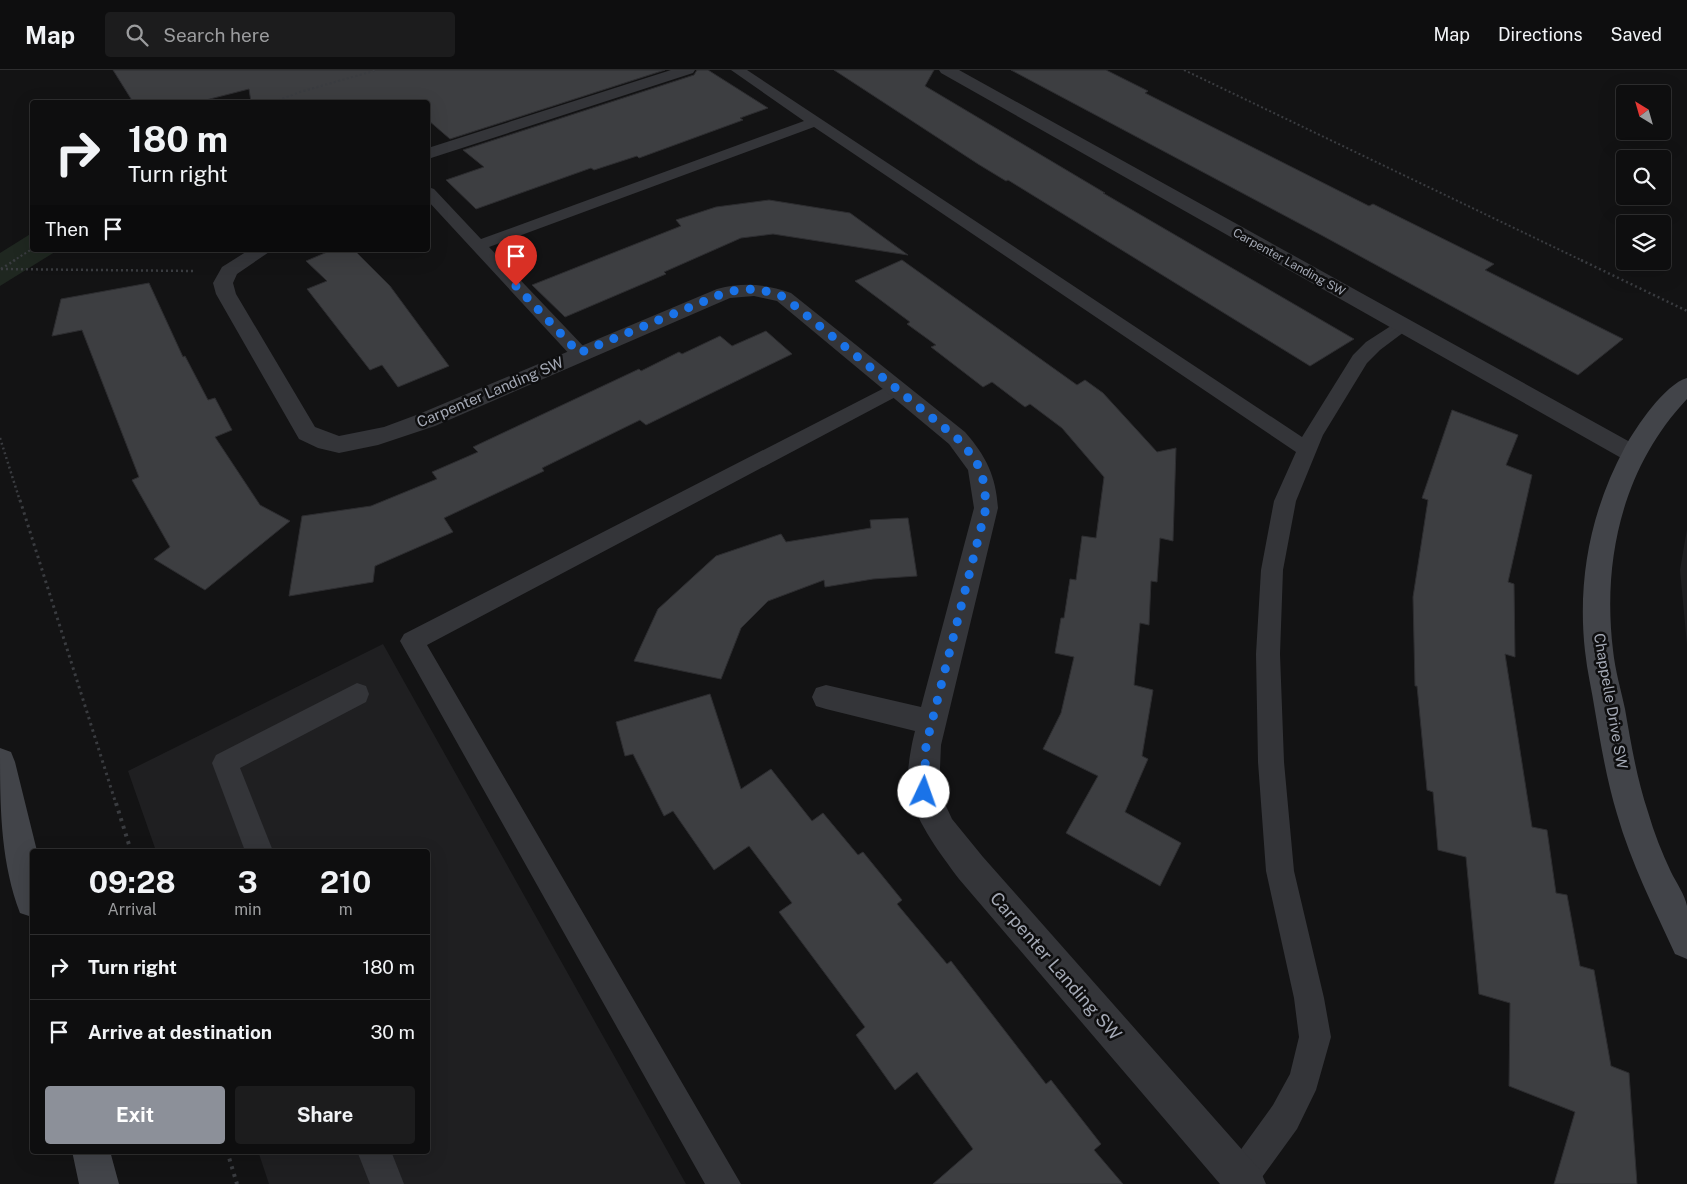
<!DOCTYPE html>
<style>
:root{--surface:#0e0e0f;--page:#1c1c1d;--text:#f1f3f6;--muted:#9b9c9e;--line:#2e2e2f;--accent:#8c9099}
body{margin:0;font-family:"Public Sans",sans-serif;background:var(--page);color:var(--text);height:100vh;display:flex;flex-direction:column;font-size:19px;white-space:nowrap}
*{box-sizing:border-box;margin:0}
p{font-size:16px;color:var(--muted)}
.icon{flex:none;width:28px;height:28px;fill:none;stroke:currentColor;stroke-width:2;stroke-linecap:round;stroke-linejoin:round}
.map{position:relative;flex:1;overflow:hidden}
.drawer{position:absolute;left:30px;top:779px;width:400px;height:305px;display:flex;flex-direction:column;background:var(--surface);border-radius:5px;box-shadow:0 5px 20px #0002,0 0 0 1px var(--line)}
.drawer>*{flex:none}
.top-card{position:absolute;left:30px;top:30px;width:400px;height:152px;border-radius:5px;box-shadow:0 5px 20px #0002,0 0 0 1px var(--line);background:#0e0e0f;color:var(--text);overflow:hidden}
.needle{width:32px;rotate:323deg}
.tools{position:absolute;left:1616px;top:15px;display:grid;gap:10px}
.tools a{display:grid;place-items:center;width:55px;height:55px;border-radius:5px;background:var(--surface);box-shadow:0 5px 20px #0002,0 0 0 1px var(--line);font-size:25px}
.pin{position:absolute;display:grid;place-items:center;width:42px;height:42px;color:#fff;margin:-51px -21px;border-radius:50% 50% 50% 0;rotate:-45deg;box-shadow:0 0 5px #0007}
.pin .icon{rotate:45deg}
.me{position:absolute;width:55px;margin:-28px;rotate:3deg;stroke-linejoin:round;filter:drop-shadow(0 0 4px #0008)}
.turn{display:flex;align-items:center;gap:18px;height:105px;padding:0 15px;font-size:22px}
.turn .icon{width:65px;height:65px;stroke-width:2.5}
.turn b{display:block;font-size:35px;line-height:42px}
.then{display:flex;align-items:center;height:48px;padding:0 15px;background:#0003;gap:10px;font-size:19px}
.eta{display:flex;justify-content:space-evenly;align-items:center;height:85px;text-align:center}
.eta b{font-size:30px;font-weight:700;line-height:35px}
.primary-button{display:flex;gap:10px;margin-top:auto;padding:10px 15px}
.primary-button a{flex:1;height:58px;border-radius:5px;background:var(--accent);color:#fff;font-size:20px;font-weight:700;line-height:58px;text-align:center}
.primary-button a+a{background:var(--page);color:var(--text)}
ul{padding:0;list-style:none}
li{display:flex;align-items:center;gap:15px;height:65px;padding:0 15px;border-top:1px solid var(--line)}
li div{flex:1}
li b{display:block;font-size:19px}
li em{font-style:normal}
header{display:flex;align-items:center;gap:30px;box-sizing:border-box;height:70px;padding:0 25px;background:var(--surface);border-bottom:1px solid var(--line)}
header strong{font-size:24px}
nav{display:flex;gap:28px;margin-inline-start:auto;font-size:18px}
.search{width:350px;height:45px;background:var(--page);display:flex;align-items:center;gap:12px;box-sizing:border-box;padding:0 18px;border-radius:5px;color:var(--muted);font-size:19px}
.map>svg:first-child{display:block}
</style>
<header>
<strong>Map</strong>
<div class="search"><svg class="icon" aria-label="search" viewBox="0 0 24 24"><circle cx="10" cy="10" r="6"/><path d="M15 15l6 6"/></svg>Search here</div>
<nav><a>Map</a><a>Directions</a><a>Saved</a></nav>
</header>
<div class="map">
<svg width="1687" height="1114" viewBox="0 0 1687 1114">
<rect width="100%" height="100%" fill="#131314"/>
<path fill="#1f1f21" d="M1687,459V575L1680,500Z
M383,574L686,1114H269L258,1081H428V781H156L128,701Z"/>
<path fill="#1f2720" d="M32,163V180H58L0,216V183Z"/>
<path fill="#3d3e41" stroke="#2d2d30" d="M113,0H665L450,69L428,50V32H251L249,19L198,32H133Z
M697,0H708L768,38L740,48L743,50L639,88L637,86L594,100L591,98L476,139L446,110L484,97L463,80L694,5Z
M834,0H934L925,16L1105,123H1103L1354,269L1310,296L1008,110L1006,111L978,94Z
M1011,0H1106L1148,21L1145,23L1369,136L1373,134L1494,194L1485,200L1623,269L1578,305L1323,166Z
M769,130L850,143L908,185L773,164L741,168L664,202L666,204L565,247L532,215L681,156L676,150L716,137Z
M332,180H354L390,216L449,296L398,317L382,295L370,300L307,219L327,211L306,191Z
M902,190L1077,315L1085,310L1103,323L1157,382L1176,378L1173,471L1160,468L1157,512L1151,511L1149,555L1140,553L1134,615L1153,620L1142,686L1148,689L1125,742L1181,773L1160,816L1066,763L1098,706L1043,679L1061,643L1074,587L1055,583L1061,548H1064L1070,509L1076,510L1082,466L1096,468L1104,407L1062,358L1030,334L1025,337L992,312L983,317L931,277L936,275L907,254L910,252L855,211Z
M149,213L183,287L185,286L208,330L215,328L232,360L215,367L260,435L290,451L205,520L154,489L170,477L132,410L139,407L82,260L52,266L61,229Z
M766,261L792,284L646,355L640,350L542,398L544,401L444,448L453,462L375,496L373,512L289,526L302,446L371,436L437,409L432,402L478,382L473,377L639,299L641,301L679,282L682,284L720,266L732,276Z
M1452,340L1518,365L1506,395L1532,405L1508,512L1514,514L1515,587L1505,584L1532,757L1547,760L1556,823L1567,825L1580,896L1594,900L1611,996L1629,1003L1637,1114H1554L1575,1042L1509,1016L1510,933L1479,924L1466,787L1438,780L1433,722L1427,720L1417,616H1415L1413,527L1428,430L1422,428Z
M908,448L917,506L873,509L825,517L824,510L768,531L741,558L721,609L634,591L658,539L716,486L781,464L786,472L871,458L870,450Z
M710,624L741,719L771,699L812,751L823,743L858,785L863,782L902,830L897,834L947,894L951,891L1046,1014L1051,1010L1101,1074L1094,1080L1123,1114H933L973,1079L917,1002L895,1020L856,965L865,957L779,842L792,833L749,776L714,800L673,741L664,746L633,684L625,686L616,652Z"/>
<g fill="none" stroke-linecap="round" stroke-linejoin="round">
<path stroke="#3a3c40" stroke-width="2" stroke-dasharray="2 2.5" stroke-linecap="butt" d="M1184,0L1583,191
M274,32L300,22L377,0
M13,191L32,179"/>
<path stroke="#3a3c40" stroke-width="2.5" stroke-dasharray="2 3" stroke-linecap="butt" d="M1581,190L1687,241
M1,199L193,201
M1,199L15,190
M0,368L20,431"/>
<path stroke="#3a3c40" stroke-width="3" stroke-dasharray="2.5 4" stroke-linecap="butt" d="M20,430L116,734"/>
<path stroke="#3a3c40" stroke-width="4" stroke-dasharray="3 5" stroke-linecap="butt" d="M116,733L131,781
M227,1081L237,1114"/>
<path fill="#343539" fill-rule="evenodd" d="M731,0H747L1302,367L1353,285L1366,272L1397,252H1409L1412,256L1380,280L1367,293L1323,365L1296,431L1283,500L1280,584L1284,692L1294,801L1324,928L1331,967L1316,1020L1297,1059L1257,1114H1227L1224,1108L1229,1096L1273,1035L1290,1004L1299,967L1294,928L1266,801L1258,692L1256,584L1261,500L1274,431L1296,382L814,57L489,177L586,279L588,283L586,287H572L428,131V117L434,119L481,169L804,51Z
M896,312L903,313L906,318L903,323L427,575L741,1114H705L400,571L404,564Z
M357,613L366,616L369,624L366,632L240,698L273,781H245L212,693L216,685Z
M357,1081H391L404,1114H370Z"/>
<path fill="#343539" fill-rule="evenodd" d="M671,0H695L693,3L428,89V78Z
M939,0H959L1639,377L1643,383L1639,389L1631,391L1623,389L941,3Z
M249,180H272L237,204L233,213L236,224L315,357L339,366L384,357L419,344L717,219C744,212 765,214 791,223L965,362C986,386 996,406 998,438L941,675L939,721L952,749L983,787L1260,1100L1266,1114H1220L959,809C939,782 919,756 909,723C905,709 911,676 915,661L826,639L816,636L812,627L816,618L826,615L921,637L974,438L968,400L949,374L777,231L754,226L730,228L435,356L378,375L339,383L318,378L299,369L216,224L213,213L222,197Z"/>
<path fill="#424449" fill-rule="evenodd" d="M1687,308V329C1623,397 1602,489 1613,580C1615,600 1621,620 1625,639C1631,674 1637,709 1648,742C1654,763 1662,783 1671,802C1676,812 1685,825 1687,836C1687,853 1687,872 1687,889L1675,884C1654,838 1631,793 1617,744C1607,711 1601,676 1595,641C1592,621 1587,601 1585,581C1577,509 1591,440 1625,377C1636,357 1665,314 1687,308Z
M0,678L11,682L15,692L37,781H32V847L20,843C0,790 0,734 0,678Z
M72,1081H110L119,1114H79Z"/>
</g>
<g fill="none" stroke-linecap="round" stroke-linejoin="round">
<path stroke="#1a73e8" stroke-width="9" stroke-dasharray="0 16.2" d="M516,216L579,283L724,223C748,217 761,218 784,227L957,368C981,395 984,401 986,438L926,675L924,722"/>
</g>
<g text-anchor="middle" dominant-baseline="central" stroke-width="5" stroke-linejoin="round" paint-order="stroke">
<g font-size="12" fill="#a4a9b5" stroke="#0e0e0f">
<text transform="translate(1289 192) rotate(29)">Carpenter Landing SW</text>
</g>
<g font-size="15" fill="#a4a9b5" stroke="#0e0e0f">
<text transform="translate(490 322) rotate(-23)">Carpenter Landing SW</text>
<text transform="translate(1611 631) rotate(80)">Chappelle Drive SW</text>
</g>
<g font-size="18" fill="#a4a9b5" stroke="#0e0e0f">
<text transform="translate(1056 896) rotate(49)">Carpenter Landing SW</text>
</g>
</g>
</svg>
<div class="tools">
<a><svg class="needle" viewBox="-14 -14 28 28"><path d="M0-13l5 13h-10z" fill="#e53935"/><path d="M0 13l5-13h-10z" fill="#9b9c9e"/></svg></a>
<a><svg class="icon" aria-label="search" viewBox="0 0 24 24"><circle cx="10" cy="10" r="6"/><path d="M15 15l6 6"/></svg></a>
<a><svg class="icon" aria-label="layers" viewBox="0 0 24 24"><path d="M12 4l9 5-9 5-9-5zM3 14l9 5 9-5"/></svg></a>
</div>
<div class="pin" style="left:516px;top:216px;background:#d93025"><svg class="icon" aria-label="arrive" viewBox="0 0 24 24"><path d="M6 21V4h12l-3 4 3 4H6"/></svg></div>
<svg class="me" style="left:924px;top:722px" viewBox="-20 -20 40 40"><circle r="19" fill="#fff"/><path d="M0-13L10 11 0 6-10 11z" fill="#1a73e8"/></svg>
<div class="top-card">
<div class="turn"><svg class="icon" aria-label="right" viewBox="0 0 24 24"><path d="M7 20v-9h11M14 6l5 5-5 5"/></svg><div><b>180 m</b>Turn right</div></div>
<div class="then">Then<svg class="icon" aria-label="arrive" viewBox="0 0 24 24"><path d="M6 21V4h12l-3 4 3 4H6"/></svg></div>
</div>
<section class="drawer">
<div class="eta">
<div><b>09:28</b><p>Arrival</p></div>
<div><b>3</b><p>min</p></div>
<div><b>210</b><p>m</p></div>
</div>
<ul>
<li><svg class="icon" aria-label="right" viewBox="0 0 24 24"><path d="M7 20v-9h11M14 6l5 5-5 5"/></svg><div><b>Turn right</b></div><em>180 m</em></li>
<li><svg class="icon" aria-label="arrive" viewBox="0 0 24 24"><path d="M6 21V4h12l-3 4 3 4H6"/></svg><div><b>Arrive at destination</b></div><em>30 m</em></li>
</ul>
<div class="primary-button"><a>Exit</a><a>Share</a></div>
</section>
</div>
